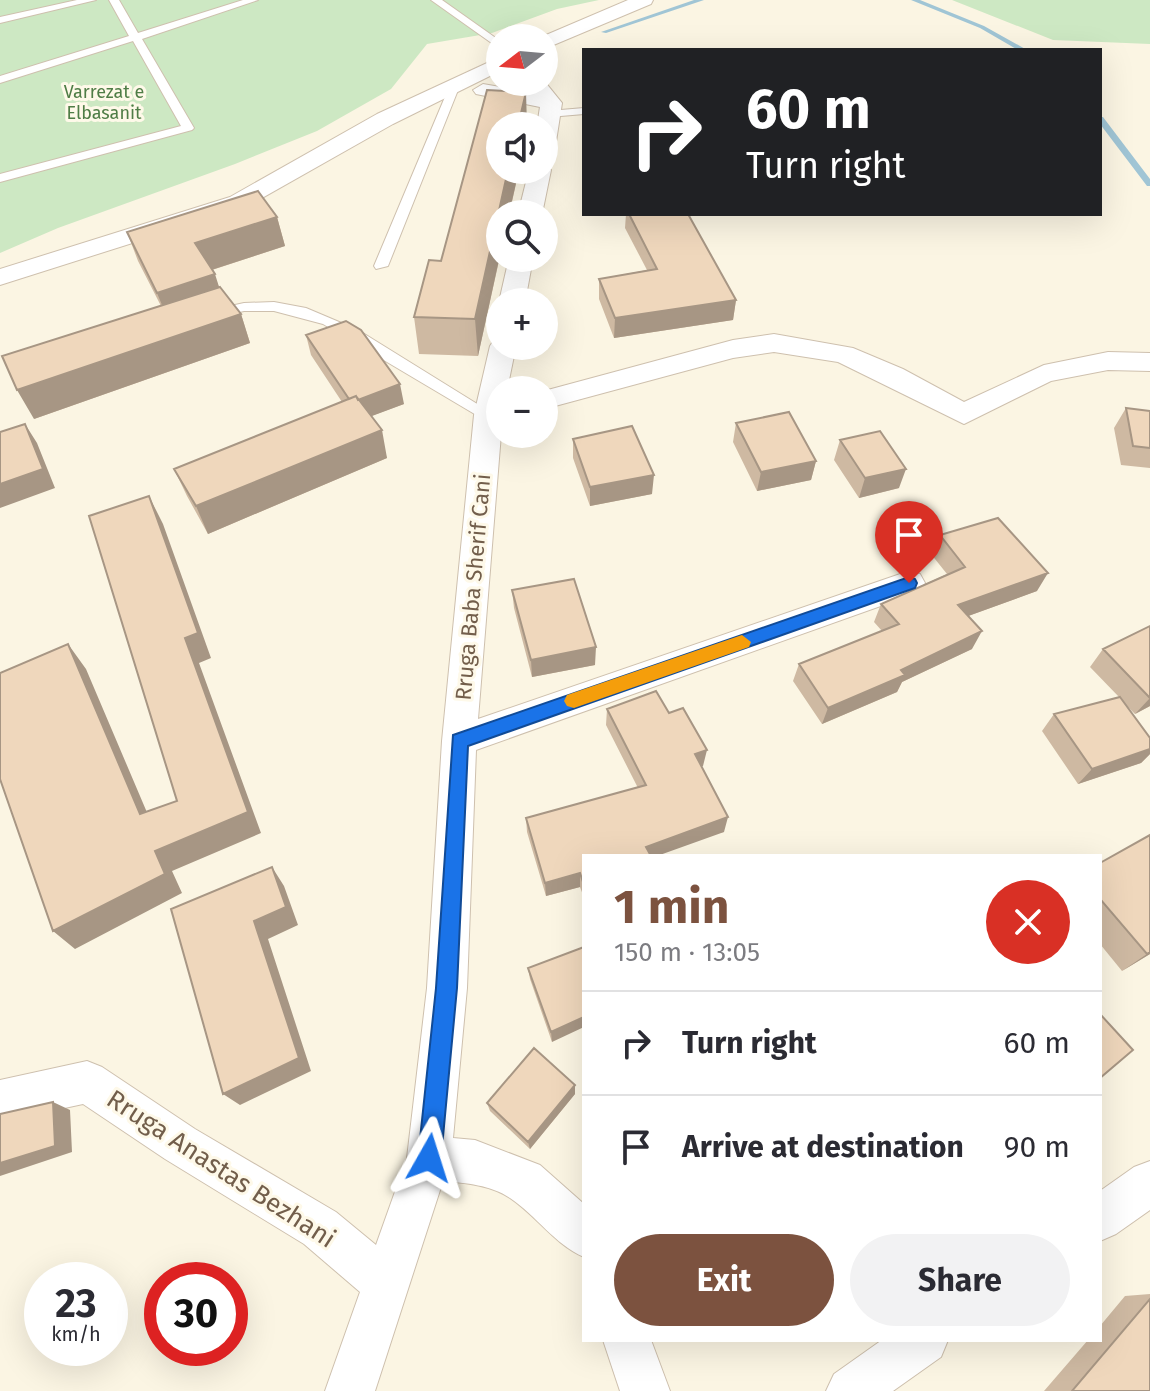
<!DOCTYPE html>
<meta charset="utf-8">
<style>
:root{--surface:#fff;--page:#f2f2f3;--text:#2b2b33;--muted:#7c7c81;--line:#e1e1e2;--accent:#7c523f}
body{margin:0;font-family:"Fira Sans",sans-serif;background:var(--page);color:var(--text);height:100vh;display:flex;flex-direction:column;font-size:30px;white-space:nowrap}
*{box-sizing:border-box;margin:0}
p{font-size:26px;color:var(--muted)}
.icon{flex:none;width:44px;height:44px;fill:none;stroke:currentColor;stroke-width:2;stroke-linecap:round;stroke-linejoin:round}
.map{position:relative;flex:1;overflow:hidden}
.details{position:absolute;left:582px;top:854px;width:520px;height:488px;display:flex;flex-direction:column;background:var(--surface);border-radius:0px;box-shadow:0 8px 32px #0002}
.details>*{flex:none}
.banner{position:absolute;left:582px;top:48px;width:520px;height:168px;border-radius:0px;box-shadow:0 8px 32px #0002;background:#202124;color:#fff;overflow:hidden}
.needle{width:52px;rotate:254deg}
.tools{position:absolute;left:486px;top:24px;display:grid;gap:16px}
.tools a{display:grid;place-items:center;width:72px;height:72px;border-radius:50%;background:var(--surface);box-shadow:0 8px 32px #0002;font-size:40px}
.speed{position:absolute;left:24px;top:1262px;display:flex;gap:16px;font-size:40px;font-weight:700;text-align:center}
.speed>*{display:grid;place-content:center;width:104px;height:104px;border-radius:50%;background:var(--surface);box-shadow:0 8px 32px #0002;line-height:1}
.speed small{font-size:20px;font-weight:400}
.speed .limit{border:12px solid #d22;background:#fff;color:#111}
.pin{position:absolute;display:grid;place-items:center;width:68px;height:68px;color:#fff;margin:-82px -34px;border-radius:50% 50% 50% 0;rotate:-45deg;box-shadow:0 0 8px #0007}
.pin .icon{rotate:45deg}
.me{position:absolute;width:88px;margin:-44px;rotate:6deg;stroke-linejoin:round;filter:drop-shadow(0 0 6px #0008)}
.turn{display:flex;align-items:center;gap:28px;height:168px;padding:0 32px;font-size:36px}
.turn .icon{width:104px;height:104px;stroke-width:2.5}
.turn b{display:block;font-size:56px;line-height:68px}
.round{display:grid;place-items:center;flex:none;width:84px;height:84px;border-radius:42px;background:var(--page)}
.headline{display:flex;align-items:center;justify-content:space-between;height:136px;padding:0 32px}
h1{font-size:48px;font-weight:700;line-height:60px;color:var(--accent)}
.cta{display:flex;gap:16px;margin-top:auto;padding:16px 32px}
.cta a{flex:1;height:92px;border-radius:48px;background:var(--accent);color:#fff;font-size:32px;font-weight:700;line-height:92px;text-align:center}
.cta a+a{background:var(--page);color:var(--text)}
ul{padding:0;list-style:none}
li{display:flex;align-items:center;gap:24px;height:104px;padding:0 32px;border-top:2px solid var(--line)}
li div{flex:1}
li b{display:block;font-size:30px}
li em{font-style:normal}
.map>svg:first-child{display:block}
</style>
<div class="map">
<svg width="1150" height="1391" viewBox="0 0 1150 1391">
<rect width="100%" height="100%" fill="#fbf5e3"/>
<path fill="#cde8c3" d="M0,0H599L557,9L492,33L427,44L391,89L317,131L235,164L58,228L0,253Z
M952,0H1150V44L1053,40Z"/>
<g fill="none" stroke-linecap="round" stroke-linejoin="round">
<path fill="#a0c5d5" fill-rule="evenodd" d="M694,0H704L606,33L601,32Z
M911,0H920L984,26L1027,50H1018L980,28Z
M1100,117H1103L1150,179V186H1147L1100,124Z"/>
<g stroke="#cec0ae" stroke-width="2">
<path id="lane" d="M77,0H96L0,23V17Z
M109,0H119L138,33L243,0H258L142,39L194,128L192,130L0,182V174L181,126L133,41L0,83V76L129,36Z
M431,0H442L500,41V49Z
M455,82L460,85L388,266L376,269L374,266L450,85Z
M584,108V114L549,117L543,114L549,111Z
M274,302L306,308L358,330L495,415L488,420L483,419L323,324L274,311H244L213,318L206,314L208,311L244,303Z"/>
</g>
<g stroke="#cec0ae" stroke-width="2">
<path id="street" d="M628,0H653L651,4L544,49V38H539Z
M500,57V71L393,124L246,207L0,285V269L230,197L377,114Z
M530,82H545L562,103L555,148L544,155V126H537L540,107L476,94L473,90L483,84L533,93L528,86Z
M544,164L551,170L542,214H518L529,170H544Z
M509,258H533L525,302H499Z
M774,334L853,348L903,369L964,402L1044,365L1108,352L1150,353V371L1108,370L1051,381L964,424L838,362L774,352L733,358L544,409V391L733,340Z
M500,338V346H516L507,390H500L501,434L478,719L909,571L920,574L925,583L920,592L476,750L467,988L453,1138L475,1140L540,1165L584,1204V1257C554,1244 537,1216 510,1198C491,1185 466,1183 443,1181L375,1391H325L360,1292L304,1244L165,1159L83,1104L0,1122V1080L87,1061L102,1067L195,1129L336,1212L376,1245L407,1158L427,988L442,741L474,415L490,346L494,340Z
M1150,1161V1210L1116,1234L1100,1241V1191L1134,1167Z
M603,1340H651L670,1391H620Z
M882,1340H948L941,1357L893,1391H826L834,1374Z"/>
</g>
<use href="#lane" fill="#fff" fill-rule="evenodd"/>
<use href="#street" fill="#fff" fill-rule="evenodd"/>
</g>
<path fill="#ceb9a2" d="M500,170H519L478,356L419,354L414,317L441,261Z
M626,214H688L736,300L733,320L614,338L599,299V279L647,270L625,228Z
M277,217L285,246L212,270L219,287L241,314L250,343L34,419L161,306L138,261L127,232Z
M306,335L404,404L371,416L387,458L208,534L187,496L174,469L342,402L311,355Z
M1126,408L1150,411V468L1121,465L1114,428Z
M736,423L816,461L811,480L757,491L733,442Z
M573,439L652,494L590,506L573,458Z
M840,440L899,488L859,498L834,460Z
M940,535L1037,591L968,616L972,649L902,682L897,692L822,724L793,681L799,664L882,631L874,622L881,604L947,574L931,554Z
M512,590L595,665L532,677L514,608Z
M1150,626V706L1135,714L1125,704L1150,738V754L1141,763L1078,784L1042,731L1054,714L1119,697L1090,667L1103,649Z
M607,709L669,713L703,766H701L724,832L584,856L583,895L580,887L546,896L527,832L526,818L638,788L606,725Z
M1150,835V954L1122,971L1100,944V863Z
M584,947L552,1042L530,979L528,968Z
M575,1094L530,1149L490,1111L487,1103Z
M1150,1294V1391H1044L1088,1340H1100V1326L1125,1296Z"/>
<path fill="#a79684" d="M526,92L527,126H518Z
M508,170H519L509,214H500V255L478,356L475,319Z
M277,217L285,246L205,272L195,243Z
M215,274L224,303L169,322L157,293Z
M736,300L733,320L614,338L615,318Z
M241,314L250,343L34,419L17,390Z
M400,384L404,404L356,422L351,402Z
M25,424L37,443L55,488L0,508V484Z
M382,430L387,458L208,534L196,506Z
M816,461L811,480L757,491L761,472Z
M906,469L899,488L859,498L865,478Z
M654,475L652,494L590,506V487Z
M149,496L163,524L211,658L199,663L261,833L172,871L182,893L75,949L53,931L155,851L248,812L185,638Z
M1048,573L1037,591L949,623L958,605Z
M982,631L972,649L902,682L897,692L822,724L828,708L901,670Z
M68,644L86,669L157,836L140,814Z
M596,647L595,665L532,677L531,660Z
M1150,697V706L1135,714L1150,698Z
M1150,749V754L1141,763L1078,784L1092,769Z
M707,750L703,766L692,770L695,754Z
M728,817L724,832L657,856H644L646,847Z
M272,867L284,886L298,925L268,939L311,1071L240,1105L223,1094L254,921Z
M580,873V887L546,896L545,883Z
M1150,952V954L1122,971L1147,954Z
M584,1017V1027L552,1042L551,1032Z
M575,1085V1094L530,1149L528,1142Z
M53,1102L70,1110L72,1152L0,1176V1163Z"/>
<path fill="#efd7bc" stroke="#a79684" stroke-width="2" d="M487,90L526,92L518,126H500V170H508L475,319L414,317L429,260L441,261Z
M258,191L277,217L195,243L215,274L157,293L127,232Z
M629,214H688L736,300L615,318L599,279L657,269Z
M220,287L241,314L17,390L2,356Z
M346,321L361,330L400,384L358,400L356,396L349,399L306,335Z
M356,396L382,430L196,506L174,469Z
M1126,408L1150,411V448L1133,446Z
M789,412L816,461L761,472L736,423Z
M25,424L43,469L0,484V432Z
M632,426L654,475L590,487L573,439Z
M880,431L906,469L865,478L840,440Z
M149,496L198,633L185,638L248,812L155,851L165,874L53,931L0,779V673L68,644L140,814L177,801L89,516Z
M998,518L1048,573L958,605L982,631L901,670L905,675L828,708L799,664L899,624L881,604L965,567L940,535Z
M574,579L596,647L531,660L512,590Z
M1150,626V698L1103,649Z
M656,691L669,713L683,708L707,750L695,754L728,817L646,847L651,856H584V882H583L580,873L545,883L526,818L646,785L607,709Z
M1120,697L1150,738V749L1092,769L1054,714Z
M1150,835V952L1147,954L1100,899V863Z
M272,867L286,907L254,921L299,1058L223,1094L171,909Z
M584,947V1017L551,1032L528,968Z
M1100,1014L1133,1050L1100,1078Z
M534,1048L575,1085L528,1142L487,1103Z
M53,1102L55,1146L0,1163V1114Z
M1150,1299V1391H1072Z"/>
<path fill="#1a73e8" stroke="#114b97" stroke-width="2" d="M909,577L915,579L917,583L915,588L468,746L457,988L441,1158L438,1166L429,1169L421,1166L418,1158L436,988L453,735Z"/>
<path fill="#f59e0b" d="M742,635L751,642L749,647L574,708L567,706L564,701L567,695Z"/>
<g text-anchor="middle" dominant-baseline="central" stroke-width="6" stroke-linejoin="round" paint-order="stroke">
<g font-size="18" fill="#4f7d46" stroke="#fef9e9">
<text x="104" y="92">Varrezat e<tspan x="104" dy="21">Elbasanit</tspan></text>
</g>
<g font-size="22" fill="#725e4b" stroke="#fef9e9">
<text transform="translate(473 587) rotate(-85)">Rruga Baba Sherif Cani</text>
</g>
<g font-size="26" fill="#725e4b" stroke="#fef9e9">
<text transform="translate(221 1169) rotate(33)">Rruga Anastas Bezhani</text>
</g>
</g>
</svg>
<div class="tools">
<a><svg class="needle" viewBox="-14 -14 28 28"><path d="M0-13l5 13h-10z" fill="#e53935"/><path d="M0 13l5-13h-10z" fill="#7c7c81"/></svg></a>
<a><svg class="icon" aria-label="sound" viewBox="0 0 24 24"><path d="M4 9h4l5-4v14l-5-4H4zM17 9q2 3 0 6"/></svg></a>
<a><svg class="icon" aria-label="search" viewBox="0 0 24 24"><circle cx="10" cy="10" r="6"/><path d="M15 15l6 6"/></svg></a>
<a>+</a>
<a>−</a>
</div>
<div class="speed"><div>23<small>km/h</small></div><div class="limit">30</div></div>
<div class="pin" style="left:909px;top:583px;background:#d93025"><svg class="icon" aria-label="arrive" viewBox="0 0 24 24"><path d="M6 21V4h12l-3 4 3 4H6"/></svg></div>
<svg class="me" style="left:429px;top:1158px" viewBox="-20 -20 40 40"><path d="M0-17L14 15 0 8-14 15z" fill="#1a73e8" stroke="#fff" stroke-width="4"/></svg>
<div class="banner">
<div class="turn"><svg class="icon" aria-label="right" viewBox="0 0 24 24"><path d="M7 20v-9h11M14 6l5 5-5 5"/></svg><div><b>60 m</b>Turn right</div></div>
</div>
<section class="details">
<div class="headline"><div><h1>1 min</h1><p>150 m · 13:05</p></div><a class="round" style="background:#d93025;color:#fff"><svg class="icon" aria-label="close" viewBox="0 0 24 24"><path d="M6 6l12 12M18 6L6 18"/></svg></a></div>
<ul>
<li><svg class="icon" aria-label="right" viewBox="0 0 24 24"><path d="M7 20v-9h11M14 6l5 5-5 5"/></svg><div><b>Turn right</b></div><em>60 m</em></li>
<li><svg class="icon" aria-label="arrive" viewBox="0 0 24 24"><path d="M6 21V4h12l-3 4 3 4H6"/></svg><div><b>Arrive at destination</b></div><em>90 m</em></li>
</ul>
<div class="cta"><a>Exit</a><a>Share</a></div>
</section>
</div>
